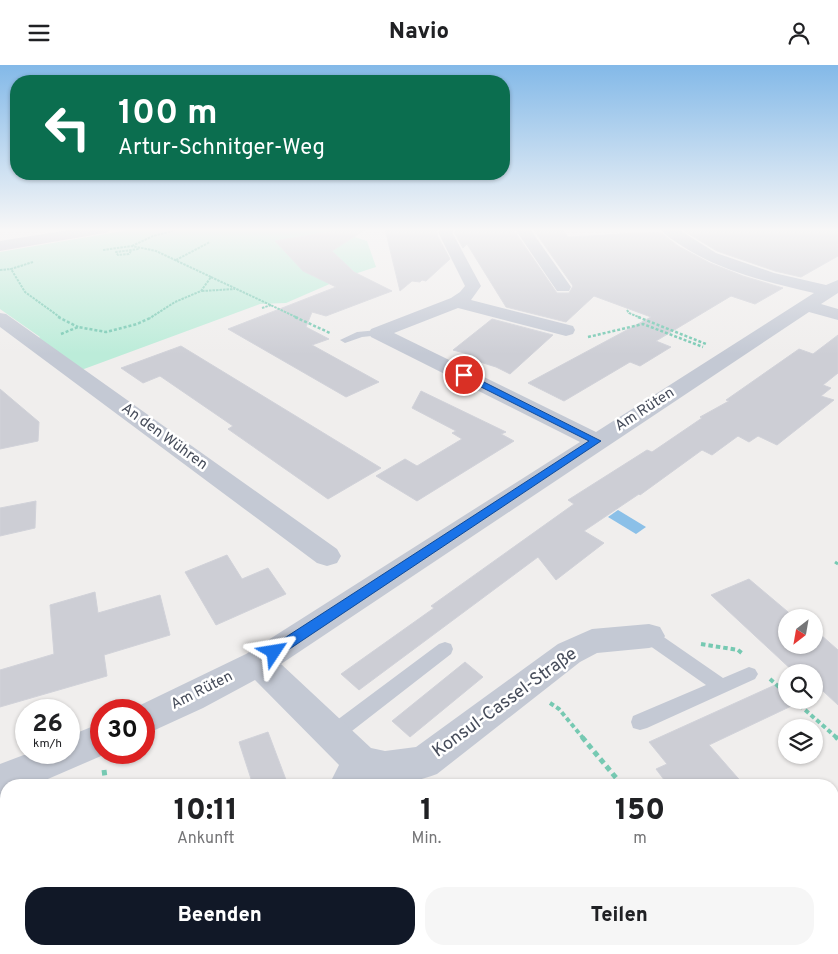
<!DOCTYPE html>
<html lang="de">
<meta charset="utf-8">
<style>
:root{--surface:#fff;--page:#f6f6f6;--text:#202124;--muted:#757577;--accent:#111827}
body{margin:0;font-family:Overpass,sans-serif;background:var(--page);color:var(--text);height:100vh;display:flex;flex-direction:column;font-size:19px;white-space:nowrap}
*{box-sizing:border-box;margin:0}
p{font-size:16px;color:var(--muted)}
.icon{flex:none;width:28px;height:28px;fill:none;stroke:currentColor;stroke-width:2;stroke-linecap:round;stroke-linejoin:round}
.map{position:relative;flex:1;overflow:hidden}
.details{position:absolute;left:0px;top:714px;width:839px;height:176px;display:flex;flex-direction:column;background:var(--surface);border-radius:20px 20px 0 0;box-shadow:0 1px 4px #0004}
.details>*{flex:none}
.guide{position:absolute;left:10px;top:10px;width:500px;height:105px;border-radius:20px;box-shadow:0 1px 4px #0004;background:#0b6e4f;color:#fff;overflow:hidden}
.needle{width:32px;rotate:211deg}
.buttons{position:absolute;left:778px;top:544px;display:grid;gap:10px}
.buttons a{display:grid;place-items:center;width:45px;height:45px;border-radius:50%;background:var(--surface);box-shadow:0 1px 4px #0004;font-size:25px}
.speed{position:absolute;left:15px;top:634px;display:flex;gap:10px;font-size:25px;font-weight:700;text-align:center}
.speed>*{display:grid;place-content:center;width:65px;height:65px;border-radius:50%;background:var(--surface);box-shadow:0 1px 4px #0004;line-height:1}
.speed small{font-size:12px;font-weight:400}
.speed .limit{border:8px solid #d22;background:#fff;color:#111}
.pin{position:absolute;display:grid;place-items:center;width:42px;height:42px;color:#fff;margin:-21px;border:2px solid #fff;border-radius:50%;box-shadow:0 1px 5px #0007}
.me{position:absolute;width:55px;margin:-28px;rotate:57deg;stroke-linejoin:round;filter:drop-shadow(0 0 4px #0008)}
.turn{display:flex;align-items:center;gap:18px;height:105px;padding:0 25px;font-size:22px}
.turn .icon{width:65px;height:65px;stroke-width:2.5}
.turn b{display:block;font-size:35px;line-height:42px}
.eta{display:flex;justify-content:space-evenly;align-items:center;height:85px;text-align:center}
.eta b{font-size:30px;font-weight:800;line-height:35px}
.primary-button{display:flex;gap:10px;margin-top:auto;padding:10px 25px}
.primary-button a{flex:1;height:58px;border-radius:20px;background:var(--accent);color:#fff;font-size:20px;font-weight:800;line-height:58px;text-align:center}
.primary-button a+a{background:var(--page);color:var(--text)}
header{display:flex;justify-content:space-between;align-items:center;height:65px;padding:0 25px;background:var(--surface);font-size:22px;font-weight:800}
.map>svg:first-child{display:block}
</style>
<header><svg class="icon" aria-label="menu" viewBox="0 0 24 24"><path d="M4 6h16M4 12h16M4 18h16"/></svg>Navio<svg class="icon" aria-label="person" viewBox="0 0 24 24"><circle cx="12" cy="8" r="4"/><path d="M4 21q1-7 8-7t8 7"/></svg></header>
<div class="map">
<svg width="838" height="889" viewBox="0 0 838 889">
<rect width="100%" height="100%" fill="#f0eeed"/>
<path fill="#bcecd9" d="M134,164H330L367,176L376,202L348,211L286,238L260,239L84,304H78L37,275L40,272L0,244V187Z"/>
<path fill="#8bc0e8" d="M618,445L646,462L636,469L608,452Z"/>
<path fill="#cdced5" stroke="#d1d2d9" d="M346,164H366L332,186L354,207L392,226L326,251L312,247L306,262L329,274L312,280L379,317L346,332L228,264L336,222L303,206L275,176Z
M385,164H437V170L450,194L426,216L422,215L420,217L412,216L400,226Z
M455,164H513L557,228H569L573,221L533,164H562L568,172L660,167L678,181L710,198L743,211L783,223L755,239L731,231L656,276L671,282L640,301L630,297L564,336L528,318L651,252L594,231L566,257L506,242L467,179L463,183L455,169Z
M703,164H838V191L801,212L775,206L717,186L684,166Z
M492,254L553,270L510,309L496,302L464,292L468,289L453,285Z
M838,270V308L823,320L831,323L821,331L834,335L777,380L758,371L749,377L738,371L712,390L702,385L640,430L639,429L584,466L604,478L556,515L538,492L359,625L341,609L434,543L431,541L574,439L568,435L647,385L652,387L702,353L700,352L729,336L726,335L799,284L813,289Z
M181,281L381,403L328,434L228,364L233,361L160,311L143,318L121,303Z
M0,324L39,357L38,376L0,384Z
M421,326L506,367L501,369L514,376L417,436L376,411L405,394L417,401L462,374L452,368L456,366L412,343Z
M36,436L35,463L0,471V443Z
M227,490L242,514L268,503L286,529L216,560L185,507Z
M749,514L794,552H786V580H814V569L818,572L821,570L838,585V640L823,626L814,630V608H795L711,530Z
M95,527L98,548L160,530L170,570L104,590L107,611L0,642V605L54,589L50,540Z
M465,597L483,612L410,672L392,656Z
M786,615V635H804L709,680L744,720H668L656,704L667,699L649,677Z
M268,667L288,720H253L239,677Z"/>
<g fill="none" stroke-linecap="round" stroke-linejoin="round">
<path stroke="#76c9b2" stroke-width="2" stroke-dasharray="2.5 1" stroke-linecap="butt" d="M132,181L153,171L176,165
M103,185L132,181L156,186L211,212L201,226L175,237L150,253
M131,186L129,189L118,190L116,187L139,184
M176,195L210,177
M33,197L11,204L25,227L61,253
M0,205L11,204
M211,212L298,253
M202,226L235,224
M262,243L271,240
M627,245L629,248L641,253"/>
<path stroke="#76c9b2" stroke-width="2.5" stroke-dasharray="3 2" stroke-linecap="butt" d="M58,252L78,262
M295,252L330,268
M638,252L706,279
M61,269L78,262L106,267L137,259L152,252
M588,272L643,259L703,282"/>
<path stroke="#76c9b2" stroke-width="3" stroke-dasharray="4 2.5" stroke-linecap="butt" d="M835,497L838,499"/>
<path stroke="#76c9b2" stroke-width="4" stroke-dasharray="4.5 3" stroke-linecap="butt" d="M701,579L738,585L743,589
M770,614L786,628
M794,635L837,673
M550,638L559,644L583,673"/>
<path stroke="#76c9b2" stroke-width="5" stroke-dasharray="5.5 4" stroke-linecap="butt" d="M582,672L622,720
M836,672L838,674
M104,705L106,720
M131,884L132,889
M752,884L756,889"/>
<path fill="#c4c9d4" fill-rule="evenodd" d="M378,265L381,266V270L362,272L345,278L340,275L357,267Z
M649,565L655,566L723,613L749,602L755,604L758,609L755,614L647,663L640,665L633,663L631,657L633,651L706,620L643,576L641,571L643,566Z
M445,577L451,579L453,584L451,589L339,676L332,678L325,676L323,670L325,664L439,579Z"/>
<path fill="#c4c9d4" fill-rule="evenodd" d="M75,164H112L105,168L0,186V176Z
M439,164H453V169L481,221L471,235L573,261L575,265L573,269L566,271L458,243L394,268L596,367L814,228C767,217 719,206 679,179C672,174 665,170 660,164H678L716,188L774,208L826,220L838,215V228L821,239L838,244V255L809,247L281,599L371,683L385,686L416,682L558,579L592,564L649,559L660,562L665,571L660,580L649,583L597,588L580,597L437,709C416,717 392,722 370,716L368,720H329L339,700L255,615L203,643L144,670V645L132,644L246,589L580,377L371,272L369,268L371,264L451,233L460,227L465,221L439,169Z
M515,164H530L571,222L569,226H557Z
M0,248L6,249L337,484L341,491L337,498L327,501L317,498L0,262Z
M101,658V688H108L34,720H6V732L0,734V699L29,688H69V671Z
M388,884H433L435,889H390Z"/>
</g>
<linearGradient id="sky" x2="0" y2="1"><stop stop-color="#83b9e8"/><stop offset="0.57" stop-color="#f8f7f7"/><stop offset="1" stop-color="#f8f7f7" stop-opacity="0"/></linearGradient>
<rect width="838" height="289" fill="url(#sky)"/>
<path fill="#1a73e8" stroke="#114b97" d="M464,307L601,376L279,591L274,593L269,591L267,587L269,583L589,376L461,312V308Z"/>
<g text-anchor="middle" dominant-baseline="central" stroke-width="5" stroke-linejoin="round" paint-order="stroke">
<g font-size="15" fill="#464c5a" stroke="#fff">
<text transform="translate(645 345) rotate(-33)">Am Rüten</text>
<text transform="translate(164 372) rotate(36)">An den Wühren</text>
<text transform="translate(202 626) rotate(-27)">Am Rüten</text>
</g>
<g font-size="18" fill="#464c5a" stroke="#fff">
<text transform="translate(505 638) rotate(-36)">Konsul-Cassel-Straße</text>
</g>
</g>
</svg>
<div class="buttons">
<a><svg class="needle" viewBox="-14 -14 28 28"><path d="M0-13l5 13h-10z" fill="#e53935"/><path d="M0 13l5-13h-10z" fill="#757577"/></svg></a>
<a><svg class="icon" aria-label="search" viewBox="0 0 24 24"><circle cx="10" cy="10" r="6"/><path d="M15 15l6 6"/></svg></a>
<a><svg class="icon" aria-label="layers" viewBox="0 0 24 24"><path d="M12 4l9 5-9 5-9-5zM3 14l9 5 9-5"/></svg></a>
</div>
<div class="speed"><div>26<small>km/h</small></div><div class="limit">30</div></div>
<div class="pin" style="left:464px;top:310px;background:#d93025"><svg class="icon" aria-label="arrive" viewBox="0 0 24 24"><path d="M6 21V4h12l-3 4 3 4H6"/></svg></div>
<svg class="me" style="left:274px;top:587px" viewBox="-20 -20 40 40"><path d="M0-17L14 15 0 8-14 15z" fill="#1a73e8" stroke="#fff" stroke-width="4"/></svg>
<div class="guide">
<div class="turn"><svg class="icon" aria-label="left" viewBox="0 0 24 24"><path d="M17 20v-9H6M10 6l-5 5 5 5"/></svg><div><b>100 m</b>Artur-Schnitger-Weg</div></div>
</div>
<section class="details">
<div class="eta">
<div><b>10:11</b><p>Ankunft</p></div>
<div><b>1</b><p>Min.</p></div>
<div><b>150</b><p>m</p></div>
</div>
<div class="primary-button"><a>Beenden</a><a>Teilen</a></div>
</section>
</div>
